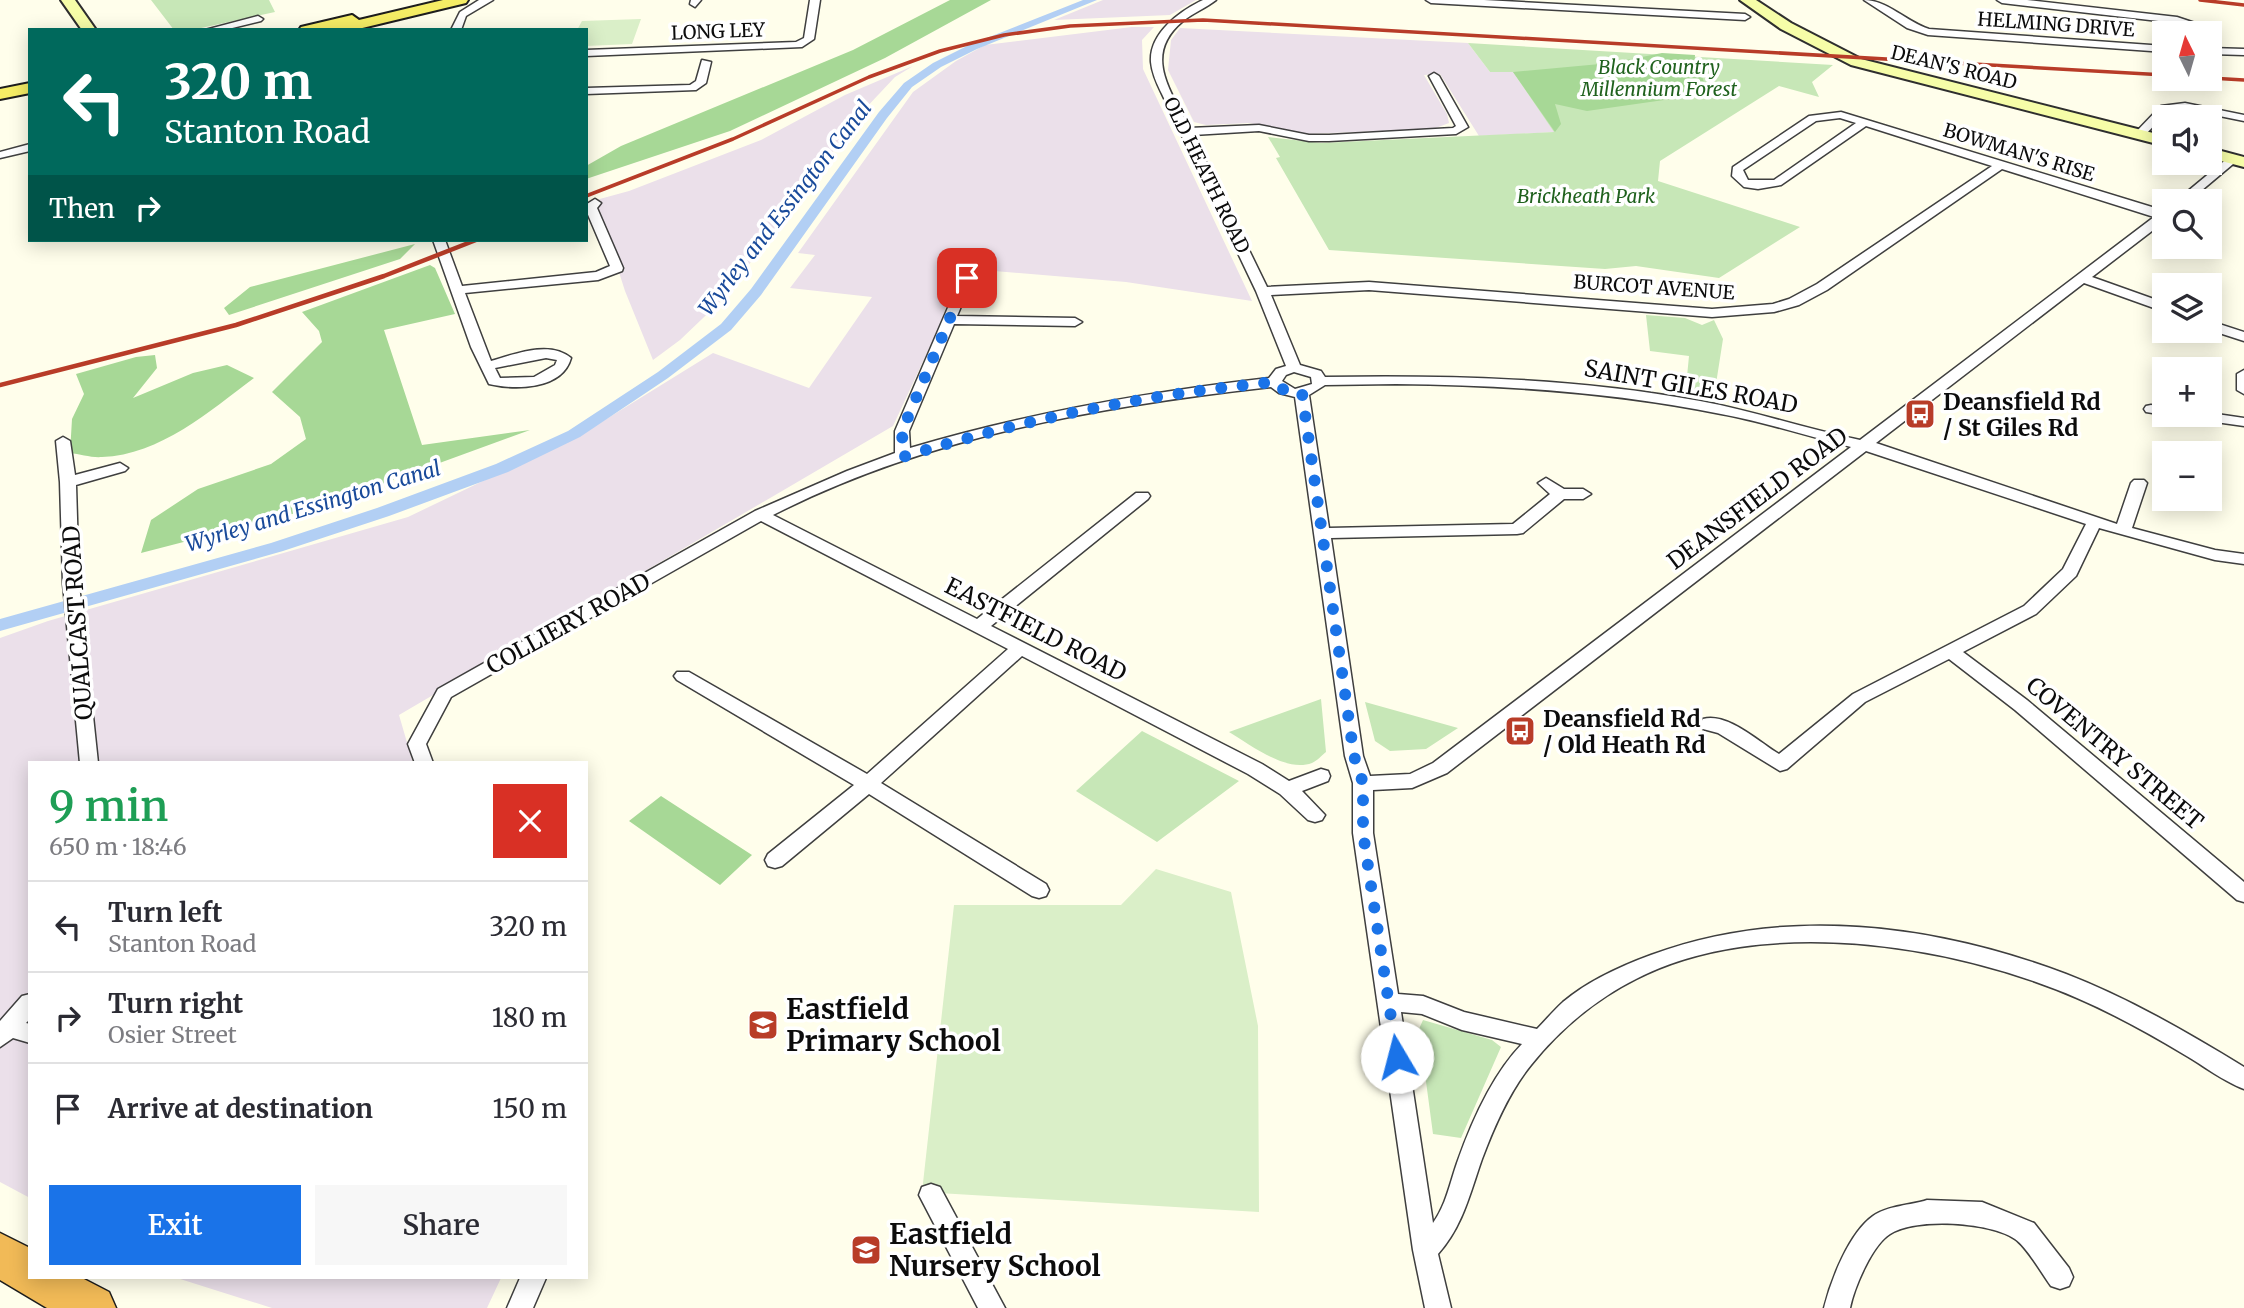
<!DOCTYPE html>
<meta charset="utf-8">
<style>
:root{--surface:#fff;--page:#f7f7f7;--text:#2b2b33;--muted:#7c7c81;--line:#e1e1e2;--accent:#1a73e8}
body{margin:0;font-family:Merriweather,serif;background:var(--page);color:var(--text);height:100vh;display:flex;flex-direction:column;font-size:26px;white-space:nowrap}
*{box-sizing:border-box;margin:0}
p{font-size:23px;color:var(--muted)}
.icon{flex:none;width:38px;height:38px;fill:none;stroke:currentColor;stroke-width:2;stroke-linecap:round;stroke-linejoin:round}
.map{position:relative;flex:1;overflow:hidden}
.drawer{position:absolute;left:28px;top:761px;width:560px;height:518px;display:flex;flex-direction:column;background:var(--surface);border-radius:0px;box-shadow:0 4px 18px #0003}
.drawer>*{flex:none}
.top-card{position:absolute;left:28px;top:28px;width:560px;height:214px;border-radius:0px;box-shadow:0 4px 18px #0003;background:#00695c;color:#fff;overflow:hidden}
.needle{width:46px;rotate:355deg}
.tools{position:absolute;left:2152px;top:21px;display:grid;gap:14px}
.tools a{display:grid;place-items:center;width:70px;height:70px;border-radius:0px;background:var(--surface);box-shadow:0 4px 18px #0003;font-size:35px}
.pin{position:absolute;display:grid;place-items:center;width:60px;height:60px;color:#fff;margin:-30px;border-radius:14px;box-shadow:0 4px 10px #0006}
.me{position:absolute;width:77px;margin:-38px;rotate:352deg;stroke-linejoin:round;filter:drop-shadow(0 0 5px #0008)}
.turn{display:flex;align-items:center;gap:24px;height:147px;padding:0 21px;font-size:32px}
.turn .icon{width:91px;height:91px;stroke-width:2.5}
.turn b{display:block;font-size:49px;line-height:60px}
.then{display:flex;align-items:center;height:66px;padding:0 21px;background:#0003;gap:14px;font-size:26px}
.round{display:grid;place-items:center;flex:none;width:74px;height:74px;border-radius:0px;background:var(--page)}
.headline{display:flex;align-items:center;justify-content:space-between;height:119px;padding:0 21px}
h1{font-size:42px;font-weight:600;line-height:52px;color:#1e9e55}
.button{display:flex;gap:14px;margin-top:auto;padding:14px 21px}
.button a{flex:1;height:80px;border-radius:0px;background:var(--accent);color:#fff;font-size:28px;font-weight:600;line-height:80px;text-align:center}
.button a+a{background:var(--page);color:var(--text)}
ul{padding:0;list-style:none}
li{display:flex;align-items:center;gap:21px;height:91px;padding:0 21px;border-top:2px solid var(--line)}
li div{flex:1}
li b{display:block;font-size:26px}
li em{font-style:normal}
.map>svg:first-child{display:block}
</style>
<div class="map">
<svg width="2244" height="1308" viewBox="0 0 2244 1308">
<rect width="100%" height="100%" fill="#fffeeb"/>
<path fill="#ebe0ea" d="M1103,0H1196L1170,15L1054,20Z
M1132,27H1154L1142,40L1143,69L1252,301L1126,282L959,268L940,325L893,426L399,715L413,763H30V1198L0,1182V638L48,621L408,517L587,431L713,353L809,388L872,297L790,288L815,255L798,253L913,92L956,61L985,45Z
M1180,28L1468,43L1490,72H1513L1555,132L1479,136L1440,74L1424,75L1447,114L1449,123L1433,129L1306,134L1249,123L1206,125L1194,122L1168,70L1171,40Z
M913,66L895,77L863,111L724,298L680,340L653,360L625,291L596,200L629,191L761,140L845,95Z
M177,1278H501L487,1308H272Z"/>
<path fill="#c7e7b7" d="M151,0H269L275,12L192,30H174Z
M1468,43L1833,65L1812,82L1819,97L1779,86L1660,161L1658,181L1800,227L1719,278L1636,266L1605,269L1329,250L1276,158L1280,157L1268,137L1321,143L1554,132L1513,72H1490Z
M1646,315L1685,318L1702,325L1714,320L1723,339L1713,403L1685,397L1689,356L1650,351Z
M1321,699L1326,752C1322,755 1317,761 1312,763C1285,773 1250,744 1229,732Z
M1365,702L1458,728L1426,749L1390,751L1375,741Z
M1142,731L1239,781L1157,842L1076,791Z
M1423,1020L1492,1040L1501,1047L1461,1138L1433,1134L1419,1029Z"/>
<path fill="#a7d896" d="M950,0H991L885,58L730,131L586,179V166L621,146L853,50Z
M1662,53L1695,55L1694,68L1701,73L1704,82L1685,87L1687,92L1678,93V98L1587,111L1555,104L1561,124L1555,132L1513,72L1611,63Z
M415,244L400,259L229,315L224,308L250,287Z
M430,265L435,268L455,314L384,330L422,445L530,430L319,507L141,553L151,520L198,489L271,464L306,439L300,417L272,392L322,342L319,331L302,312Z
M155,355L157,368L133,398L193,373L227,365L254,378C210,411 160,455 102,457C92,458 80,454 70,453L72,419L84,394L76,374L136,357Z
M661,796L752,855L720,885L629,821Z"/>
<path fill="#daefc8" d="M641,19L632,44L586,46V30H577L582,21Z
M1156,869L1231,892L1258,1026L1259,1212L922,1192L954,905H1121Z"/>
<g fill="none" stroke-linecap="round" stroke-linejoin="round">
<path fill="#b2cff4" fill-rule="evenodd" d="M1083,0H1097L977,49L941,67L912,87L887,118L761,295L731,330L668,378L580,437L508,472L389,516L283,551L0,631V619L271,543L377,508L496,464L568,431L658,372L721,324L751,289L879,112L904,83L933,63L969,45Z"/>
<g stroke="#3f3f3f" stroke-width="3">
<path id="street" d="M479,0H493L466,16L461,30H451L460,12Z
M691,0H701L695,7L690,4Z
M810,0H820L814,39L802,47L586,56V50L796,42L804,38Z
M1203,0H1216C1206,8 1193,13 1183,21C1142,55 1171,90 1189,128L1259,125L1309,135H1329L1453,128L1456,126L1429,76L1434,73L1439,76L1468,127L1456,134L1329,141H1309L1259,131L1193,135L1267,287L1369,282L1712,309L1773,304L1789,299L1817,284L1992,166L1866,126L1781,185L1758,189L1744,187L1732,176L1733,167L1809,116L1841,112L2165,211V221L2092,277L2165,303V312L2084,283L1876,443L2117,524L2131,483L2134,480H2144L2147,483L2132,528L2215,550L2244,554V564L2215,560L2099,528L2076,576L2036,614L1963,652L2027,700L2244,882V902L2237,900L2015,710L1949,659L1865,702L1787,769L1780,771L1718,733L1703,729L1700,724L1703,719C1727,712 1759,742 1779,754L1853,694L2024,606L2063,569L2086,524L1866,451L1447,773L1412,788L1373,790V833L1398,994L1423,996L1464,1012L1537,1029C1546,1020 1554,1010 1563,1002C1588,981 1621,966 1651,955C1785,905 1934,924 2066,974C2128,998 2187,1032 2244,1067V1089C2223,1081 2204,1066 2185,1055C2150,1034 2114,1014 2077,998C1952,944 1762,914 1636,979C1596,999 1559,1030 1531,1065C1509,1092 1494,1127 1482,1159C1470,1193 1463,1226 1438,1254L1451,1308H1425L1413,1250L1353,833V783L1345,756L1295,397L1279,393L1271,387C1100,406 928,436 773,515L977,619L1136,493H1148L1150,496L1148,499L991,626L1262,764L1289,781L1321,769L1328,771L1330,776L1328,781L1302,791L1325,815L1322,820L1315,822L1308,820L1280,794L1248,774L1022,656L881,783L1046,884L1049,890L1046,896L1039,898L1032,896L869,794L782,866L775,868L768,866L765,860L768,854L854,785L677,680L674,676L677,672H689L867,774L1008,649L761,521L451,697L426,744L433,763H415L408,744L438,689L755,511L847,471L895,453V431L962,275L967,274L973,278L957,316L1075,318L1082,322L1075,326L954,324L909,431L910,448C1028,413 1147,392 1269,378L1276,369L1286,366L1256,291L1162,94C1157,84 1152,73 1151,62C1149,33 1180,11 1203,0ZM1840,118L1856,123L1774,180H1748L1743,170L1816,121ZM2002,169L2154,217L1860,440C1806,429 1754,411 1700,401C1576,378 1451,375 1325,377L1321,371L1300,365L1271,295L1369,290L1712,317L1774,312L1799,305L1827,290ZM1294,372L1311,377L1312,384L1295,389L1282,381L1286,375ZM1396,384C1505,385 1613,392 1721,414C1765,422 1807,436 1851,447L1433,763L1410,774L1370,776L1363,756L1331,538L1517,534L1523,533L1564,499H1583L1591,494L1583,489H1564L1546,478L1538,483L1550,494L1513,524L1329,528L1309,395L1325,385ZM1401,1012L1422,1014L1462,1030L1522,1044C1492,1075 1471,1123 1457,1163C1450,1183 1446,1205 1433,1223Z
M1426,0H1484L1745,14L1750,17L1745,20L1431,3Z
M1864,0C1887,0 1907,22 1929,29L2165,46V52L1928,35L1907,28Z
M1997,0H2027L2177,17L2198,24L2211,33H2200L2176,23L2002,3Z
M258,16L263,19L261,21L224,30H205Z
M2210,48L2244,49V55L2210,54Z
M702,60L711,62L706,83L696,90L586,94V88L690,85L696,81Z
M2185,103L2244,115V121L2185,109L2168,111L2144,136L2134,134L2161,106Z
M30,144V151L0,158V152Z
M2229,157L2239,159L2189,201H2176Z
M595,199L601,203L597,208L623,268L622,271L598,280L465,293L491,361C515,354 550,340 571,358C562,390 515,390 489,384L471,347L433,240H445L462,286L596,272L610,266L586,210L587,204ZM546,358L557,360L555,365L534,377L500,378L495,368Z
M2210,321L2244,332V341L2210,330Z
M2244,370V394L2237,390V374Z
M2151,405L2165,407V415H2167H2165L2146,412L2144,409L2146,406Z
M2210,413L2244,418V426L2194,419L2187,415Z
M63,437L70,441L75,475L120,463L128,468L125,471L76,485L79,584L98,763H80L63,584L60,482L56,441Z
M30,994V1019L26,1023L30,1024V1043L13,1038L0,1047V1021L22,996Z
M931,1184L940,1187L1005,1308H978L919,1195L922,1187Z
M1927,1200L1982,1202L2034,1223L2069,1268L2073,1277L2069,1286L2060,1289L2051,1286C2042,1274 2027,1247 2015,1239C1990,1222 1916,1217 1890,1234C1872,1245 1854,1288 1850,1308H1824C1831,1280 1849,1233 1873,1216C1886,1206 1912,1205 1927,1200Z
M520,1278H546L533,1308H507Z"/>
</g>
<g stroke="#2e2e2e" stroke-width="4">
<path id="secondary" d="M61,0H75L96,30H82Z
M1740,0H1756L1791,23L1861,59L2165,136V146L1851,65L1781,29Z
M2210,148L2244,157V167L2210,158Z"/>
</g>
<g stroke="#1d1d1d" stroke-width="4">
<path id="primary" d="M443,0H468L466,3L354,30H299L301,27L352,15L359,20Z
M30,83V93L0,99V89Z"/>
</g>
<g stroke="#1d1d1d" stroke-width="3">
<path id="highway" d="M0,1233L30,1248V1278H82L109,1292L116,1308H47L0,1280Z"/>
</g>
<use href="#street" fill="#fff" fill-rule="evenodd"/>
<use href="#secondary" fill="#f6fda8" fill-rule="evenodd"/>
<use href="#primary" fill="#f5ed65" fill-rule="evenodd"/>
<use href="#highway" fill="#f1ba57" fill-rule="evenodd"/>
<path stroke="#b83c28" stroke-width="3.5" d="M2200,0L2244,5
M2210,78L2244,80
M586,196L733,139L869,77L940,51L1004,35L1070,26L1203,20L2165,75"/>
<path stroke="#b83c28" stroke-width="4.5" d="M0,385L236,325L384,276L476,240"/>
</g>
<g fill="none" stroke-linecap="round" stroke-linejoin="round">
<path stroke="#1a73e8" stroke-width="12" stroke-dasharray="0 21.6" d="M967,278L902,431L903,457C1030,418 1143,395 1275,382L1284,390L1302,393L1354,756L1363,783V833L1397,1057"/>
</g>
<defs>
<g id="bus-square" transform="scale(1.575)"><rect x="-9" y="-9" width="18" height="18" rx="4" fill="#b83c28" stroke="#fff"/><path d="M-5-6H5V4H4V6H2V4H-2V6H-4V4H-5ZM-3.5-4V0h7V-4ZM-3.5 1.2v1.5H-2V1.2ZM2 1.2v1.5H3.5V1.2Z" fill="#fff"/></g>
<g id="school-square" transform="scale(1.575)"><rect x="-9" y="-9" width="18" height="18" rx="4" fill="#b83c28" stroke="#fff"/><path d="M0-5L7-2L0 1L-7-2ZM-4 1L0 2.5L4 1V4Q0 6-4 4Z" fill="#fff"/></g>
</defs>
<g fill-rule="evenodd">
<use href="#bus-square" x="1920" y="414"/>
<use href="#bus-square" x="1520" y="731"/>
<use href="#school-square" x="763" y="1025"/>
<use href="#school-square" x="866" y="1250"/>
</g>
<g text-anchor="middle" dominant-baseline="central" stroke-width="7" stroke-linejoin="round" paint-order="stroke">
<g font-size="19" fill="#0c0c0c" stroke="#fff">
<text transform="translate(2056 24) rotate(4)">HELMING DRIVE</text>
<text transform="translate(718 31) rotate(-2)">LONG LEY</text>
<text transform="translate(1954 67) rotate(14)">DEAN'S ROAD</text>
<text transform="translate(2019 152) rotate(17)">BOWMAN'S RISE</text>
<text transform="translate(1207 175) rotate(64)">OLD HEATH ROAD</text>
<text transform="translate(1654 287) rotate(4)">BURCOT AVENUE</text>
</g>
<g font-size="19" font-style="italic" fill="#20621e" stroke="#fff">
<text x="1659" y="67">Black Country<tspan x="1659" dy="22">Millennium Forest</tspan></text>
<text x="1586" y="196">Brickheath Park</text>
</g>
<g font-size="21" font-style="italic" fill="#194a9a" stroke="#fff">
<text transform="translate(785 208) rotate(-52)">Wyrley and Essington Canal</text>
<text transform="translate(313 506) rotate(-17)">Wyrley and Essington Canal</text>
</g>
<g font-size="23" fill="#0c0c0c" stroke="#fff">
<text transform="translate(1691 386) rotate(10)">SAINT GILES ROAD</text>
<text transform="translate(1757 498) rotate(-37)">DEANSFIELD ROAD</text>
<text transform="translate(77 623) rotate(-94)">QUALCAST ROAD</text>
<text transform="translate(568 623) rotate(-29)">COLLIERY ROAD</text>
<text transform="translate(1036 629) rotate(27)">EASTFIELD ROAD</text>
<text transform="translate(2115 753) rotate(40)">COVENTRY STREET</text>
</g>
<g font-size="23" font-weight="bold" fill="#0c0c0c" stroke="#fff" text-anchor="start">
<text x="1943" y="401">Deansfield Rd<tspan x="1943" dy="26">/ St Giles Rd</tspan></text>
<text x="1543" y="718">Deansfield Rd<tspan x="1543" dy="26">/ Old Heath Rd</tspan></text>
</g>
<g font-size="28" font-weight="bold" fill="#0c0c0c" stroke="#fff" text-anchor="start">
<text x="786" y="1009">Eastfield<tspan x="786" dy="32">Primary School</tspan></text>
<text x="889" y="1234">Eastfield<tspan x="889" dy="32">Nursery School</tspan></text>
</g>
</g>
</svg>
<div class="tools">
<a><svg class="needle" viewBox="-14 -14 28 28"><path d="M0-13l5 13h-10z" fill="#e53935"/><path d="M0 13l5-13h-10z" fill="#7c7c81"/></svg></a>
<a><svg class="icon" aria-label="sound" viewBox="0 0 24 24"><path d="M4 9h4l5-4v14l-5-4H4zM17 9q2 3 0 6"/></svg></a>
<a><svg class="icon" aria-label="search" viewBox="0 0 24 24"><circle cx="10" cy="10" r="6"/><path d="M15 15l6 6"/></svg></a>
<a><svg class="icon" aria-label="layers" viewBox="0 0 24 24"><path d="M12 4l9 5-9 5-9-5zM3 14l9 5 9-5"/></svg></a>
<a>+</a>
<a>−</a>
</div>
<div class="pin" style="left:967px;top:278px;background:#d93025"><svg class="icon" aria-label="arrive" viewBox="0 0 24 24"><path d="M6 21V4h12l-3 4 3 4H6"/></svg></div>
<svg class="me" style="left:1397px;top:1057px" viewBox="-20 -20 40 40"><circle r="19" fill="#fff"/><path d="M0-13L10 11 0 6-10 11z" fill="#1a73e8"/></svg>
<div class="top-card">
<div class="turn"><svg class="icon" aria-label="left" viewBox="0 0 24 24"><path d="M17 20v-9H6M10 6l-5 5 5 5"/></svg><div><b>320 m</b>Stanton Road</div></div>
<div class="then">Then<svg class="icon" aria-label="right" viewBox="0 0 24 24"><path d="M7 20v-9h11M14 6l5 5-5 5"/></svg></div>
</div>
<section class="drawer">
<div class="headline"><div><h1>9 min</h1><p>650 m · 18:46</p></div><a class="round" style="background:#d93025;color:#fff"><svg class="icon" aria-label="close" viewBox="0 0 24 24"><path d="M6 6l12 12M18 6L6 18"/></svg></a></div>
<ul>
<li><svg class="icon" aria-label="left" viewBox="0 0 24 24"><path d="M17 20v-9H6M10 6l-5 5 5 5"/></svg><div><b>Turn left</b><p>Stanton Road</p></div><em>320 m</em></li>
<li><svg class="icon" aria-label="right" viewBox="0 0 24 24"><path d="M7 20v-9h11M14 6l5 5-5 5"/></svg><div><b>Turn right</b><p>Osier Street</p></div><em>180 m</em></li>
<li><svg class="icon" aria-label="arrive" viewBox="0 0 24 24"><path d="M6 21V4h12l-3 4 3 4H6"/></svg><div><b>Arrive at destination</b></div><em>150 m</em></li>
</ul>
<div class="button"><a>Exit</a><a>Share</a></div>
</section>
</div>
